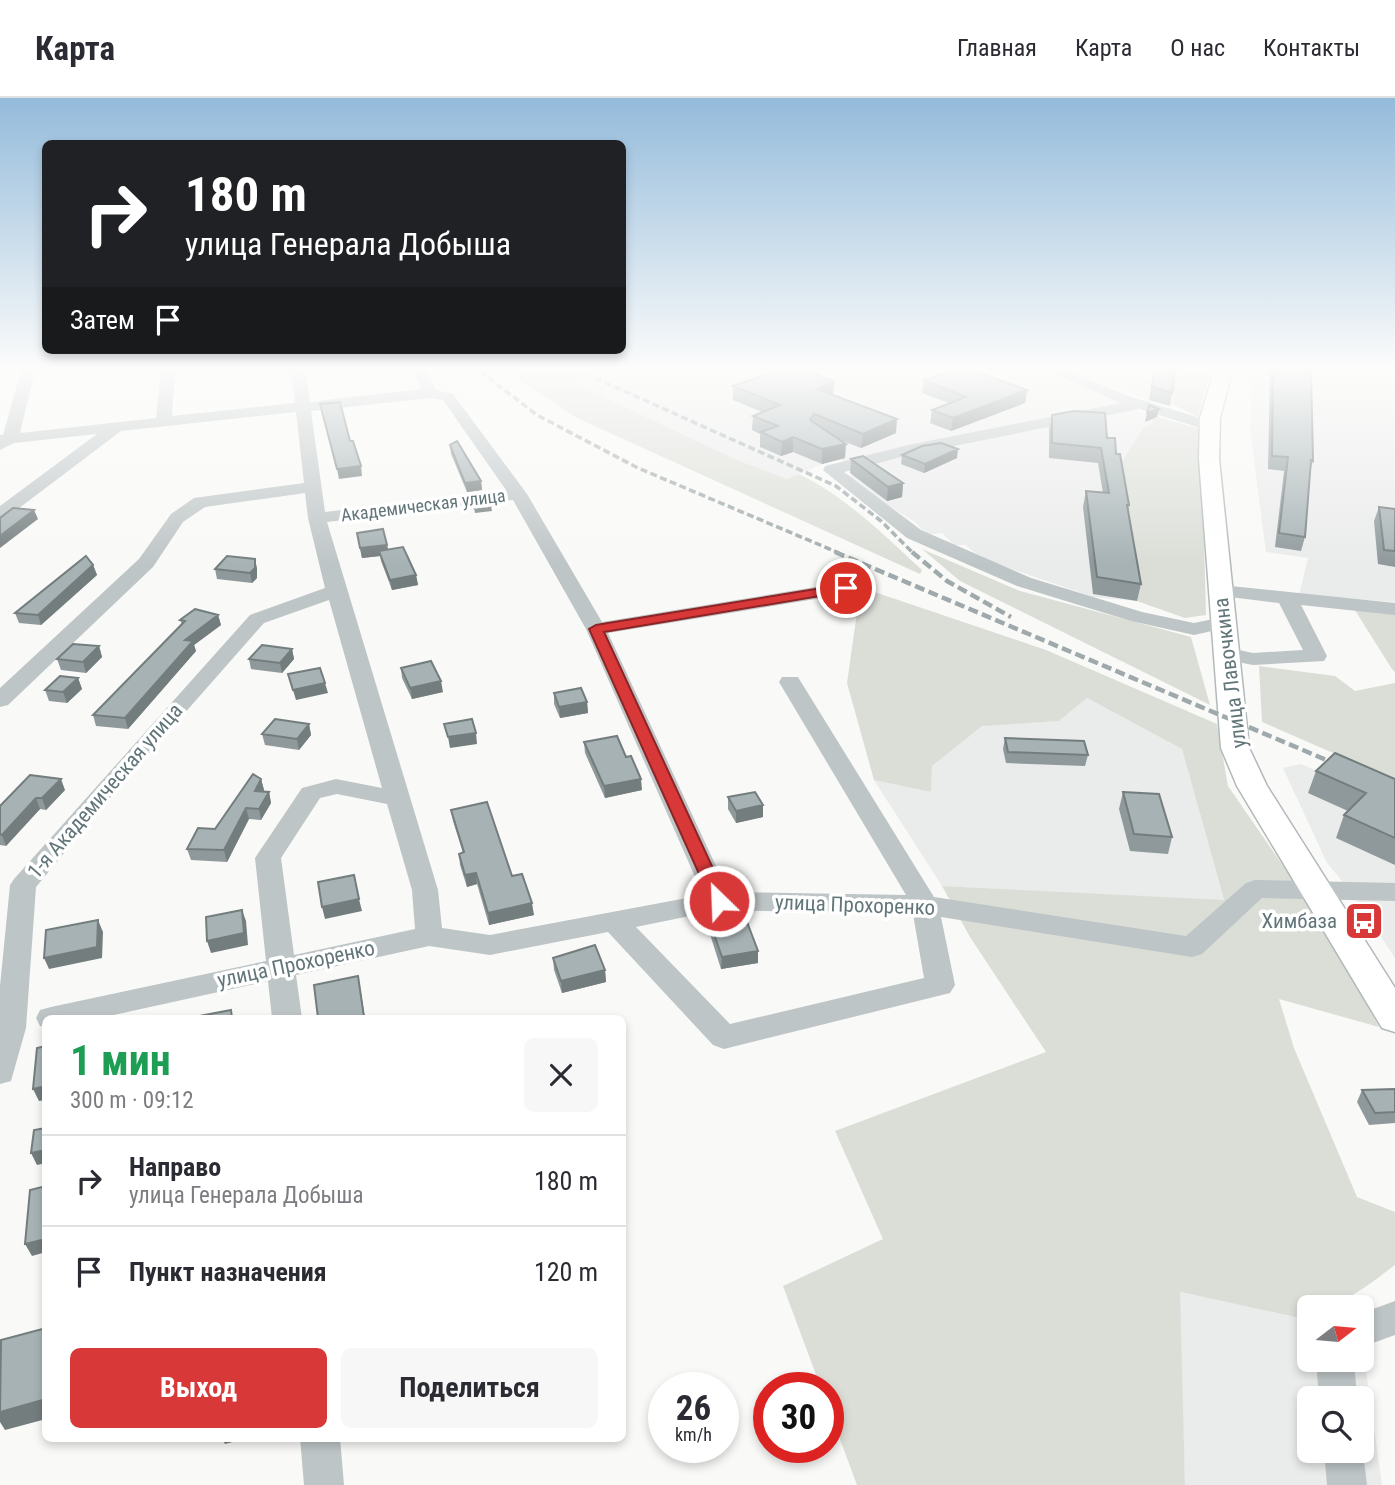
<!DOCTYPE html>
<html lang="ru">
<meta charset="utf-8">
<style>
:root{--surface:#fff;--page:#f7f7f7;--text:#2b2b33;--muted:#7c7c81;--line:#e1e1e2;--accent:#d93839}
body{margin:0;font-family:"Roboto Condensed",sans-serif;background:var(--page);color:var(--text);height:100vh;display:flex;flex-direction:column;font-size:26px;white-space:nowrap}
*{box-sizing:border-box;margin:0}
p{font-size:23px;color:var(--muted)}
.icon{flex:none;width:38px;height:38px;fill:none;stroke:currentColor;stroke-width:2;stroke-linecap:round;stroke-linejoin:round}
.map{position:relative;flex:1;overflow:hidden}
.drawer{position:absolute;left:42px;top:917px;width:584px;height:427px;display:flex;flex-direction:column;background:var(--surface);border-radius:10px;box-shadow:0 4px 10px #0003}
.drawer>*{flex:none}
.hud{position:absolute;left:42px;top:42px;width:584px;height:214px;border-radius:10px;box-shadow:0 4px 10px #0003;background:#202124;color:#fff;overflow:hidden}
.needle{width:46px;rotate:74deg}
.tools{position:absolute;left:1297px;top:1197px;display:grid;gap:14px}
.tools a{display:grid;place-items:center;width:77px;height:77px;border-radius:10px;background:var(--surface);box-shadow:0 4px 10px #0003;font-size:35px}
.speed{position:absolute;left:648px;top:1274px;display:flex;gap:14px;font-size:35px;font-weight:700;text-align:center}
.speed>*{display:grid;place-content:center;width:91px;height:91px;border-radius:50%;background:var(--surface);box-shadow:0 4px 10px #0003;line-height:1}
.speed small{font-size:18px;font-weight:400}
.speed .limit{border:10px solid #d22;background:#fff;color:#111}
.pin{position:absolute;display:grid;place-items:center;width:60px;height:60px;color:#fff;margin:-30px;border:4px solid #fff;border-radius:50%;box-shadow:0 2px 7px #0007}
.me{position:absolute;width:77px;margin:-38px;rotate:336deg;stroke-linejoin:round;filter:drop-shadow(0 0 5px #0008)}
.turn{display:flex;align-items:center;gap:24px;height:147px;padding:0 28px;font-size:32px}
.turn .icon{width:91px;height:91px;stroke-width:2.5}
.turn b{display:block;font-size:49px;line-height:60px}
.then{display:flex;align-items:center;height:66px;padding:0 28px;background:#0003;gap:14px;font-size:26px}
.round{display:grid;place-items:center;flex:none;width:74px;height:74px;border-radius:10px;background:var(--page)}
.head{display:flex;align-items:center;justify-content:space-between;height:119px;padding:0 28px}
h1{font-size:42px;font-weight:700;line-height:52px;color:#1e9e55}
.primary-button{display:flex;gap:14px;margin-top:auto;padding:14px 28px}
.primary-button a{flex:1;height:80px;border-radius:10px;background:var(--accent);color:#fff;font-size:28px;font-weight:700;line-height:80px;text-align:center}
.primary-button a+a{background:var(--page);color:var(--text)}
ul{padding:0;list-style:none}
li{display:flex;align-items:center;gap:21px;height:91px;padding:0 28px;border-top:2px solid var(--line)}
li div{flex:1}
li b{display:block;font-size:26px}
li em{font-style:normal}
header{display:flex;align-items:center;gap:42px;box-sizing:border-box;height:98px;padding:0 35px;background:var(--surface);border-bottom:2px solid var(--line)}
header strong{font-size:33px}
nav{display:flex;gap:38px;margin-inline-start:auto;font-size:24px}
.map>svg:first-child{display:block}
</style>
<header>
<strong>Карта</strong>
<nav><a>Главная</a><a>Карта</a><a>О нас</a><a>Контакты</a></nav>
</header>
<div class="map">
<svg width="1395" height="1387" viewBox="0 0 1395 1387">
<rect width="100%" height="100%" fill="#f9f9f7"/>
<path fill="#eaebeb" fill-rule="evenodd" d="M608,273H1009L1041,280L1048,277L1119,302L1146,317L1158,319L1152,322L1156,324L1124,423L1137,503L1093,499L983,461L965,447H954L942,435L927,437L915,424L844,379L863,373L837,360L787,381L737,362L571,283Z
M1080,273H1175L1170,305L1149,303L1079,275Z
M1252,273H1395V504L1299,497L1308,460L1266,454L1250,331Z
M1087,600L1182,651L1224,803L942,788L874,682L931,694L932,668L982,627L1059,623Z
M1301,666L1395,706V860L1352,795L1327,765L1283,670Z
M1179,1194L1304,1221L1309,1219V1262H1362V1244L1382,1387H1185ZM1309,1300H1362V1353H1309Z"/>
<path fill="#dbded7" d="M511,273H608L572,284L737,362L787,381L799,376C846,399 884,437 922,472L920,476L577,320L522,284Z
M1175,273H1210L1198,319L1170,305Z
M1158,319L1201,331L1206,517L1185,520L1137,503L1117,372L1144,329L1155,324L1151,322Z
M922,451L1020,493L1191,539L1210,607L960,483Z
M845,484L1046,552L1217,626L1228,688L1330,836L1379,929L1279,901L1294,950L1357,1099L1395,1114V1167C1368,1187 1344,1209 1309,1209V1219L1304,1221L1180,1194L1185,1387H857L828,1309V1290H821L783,1188L883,1141L835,1033L1046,954L970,839L942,788L1224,802L1182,651L1087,600L1059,623L982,628L932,668L931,694L874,682L847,585L859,500Z
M1353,509L1395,515V574L1392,571Z
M1259,568L1335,578L1355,593L1395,585V682L1262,624Z"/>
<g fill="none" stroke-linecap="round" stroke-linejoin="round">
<g stroke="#b2b9bb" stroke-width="3">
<path id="major" d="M1214,273H1232L1220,320L1219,361L1249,650L1267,688L1395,890V934L1382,930L1237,688L1221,650L1199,361L1200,320Z"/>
</g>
<path fill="#bec5c6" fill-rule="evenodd" d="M21,273H35L20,335L156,320L161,273H175L172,318L295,305L291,273H305L310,304L421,291L413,273H427L436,292L453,296L527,396L602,524L846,484L853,486L856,490L846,496L608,535L728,794L906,797L779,584L782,579H798L801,584L934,799L1186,838L1246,785L1255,782L1395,785V803L1262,800L1202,856L1192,859L941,819L955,887L950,895L724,951L713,947L608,834L490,857L429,848L296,877L302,920H272L268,883L100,920H46V929L40,928L36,920L40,912L51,909L266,863L255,760L259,754L302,690L336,681L382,690L329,502L264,525L109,701L36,789L26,930L11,983L0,986V888L10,787L14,781L250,517L325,490L308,420L305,395L205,409L183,424L153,469L8,607L0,609V590L139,461L171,416L194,400L304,385L296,314L121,333L6,420L0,421V408L97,336L14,345L0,352V337H3ZM430,300L443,302L506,392L325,414L311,313ZM513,402L586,531L703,797L490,837L442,830L438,792L327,424ZM337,696L387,706L412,792L415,831L294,857L281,760L320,700ZM719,812L913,816L924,880L730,926L636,829Z
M1047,273H1068L1129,298L1216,325L1218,328L1210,333L1139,311L909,357L844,374L921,432L1031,480L1142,514L1194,525L1223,519L1230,521L1233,525L1230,529L1194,537L1131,523L1017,488L907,440L823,372L825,368L908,347L1121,305Z
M1221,487L1395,505V517L1301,507L1327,558L1324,563L1253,567L1217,560L1214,555L1217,550L1225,549L1253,555L1303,552L1279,505L1214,497L1211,493L1214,489Z
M1395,1203V1237L1362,1249V1215Z
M1316,1262H1354L1357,1300H1319Z
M300,1340H340L344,1387H304Z
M1362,1347L1367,1387H1327L1324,1353H1362Z"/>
<use href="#major" fill="#fff" fill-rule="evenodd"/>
<path stroke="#9fa9ab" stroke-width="3.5" stroke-dasharray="7 3.5" stroke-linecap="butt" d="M480,273L537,317L638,370L839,455
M595,280L836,388L881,423L913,455"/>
<path stroke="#9fa9ab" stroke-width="4.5" stroke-dasharray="10 4.5" stroke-linecap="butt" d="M835,454L1343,669
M912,454L947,483L1011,519"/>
</g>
<path fill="#8f999b" d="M1154,273H1175L1170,308L1149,302Z
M1270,273H1311L1313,363L1310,373L1305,439L1301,453L1275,449L1284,373L1268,371Z
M924,282L1027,292L1025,305L951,333L930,325L932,312L949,305L922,295Z
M733,288L833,297L896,335L861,350L838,341L845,360L822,366L793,354L781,358L760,349V336L752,332L753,318L762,314L733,302Z
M1052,317L1107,340L1116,356L1129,407L1128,413L1141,486L1137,503L1093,496L1083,409L1086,393L1103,395L1098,365L1049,360V332Z
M450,347L481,383L482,392L467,394L451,356Z
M902,357L957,360L924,375L901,366Z
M851,361L903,385L902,399L887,403L850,375Z
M1379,409L1395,411V469L1378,466L1374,423Z
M357,435L387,447L388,452L416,477L418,487L392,492L381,463L380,458L362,460Z
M255,461L257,471V480L252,485L217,481L215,471Z
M93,467L97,477L41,527L19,525L15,515Z
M218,517L221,527L194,547L196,553L128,631L96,628L93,617L182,526L180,522Z
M99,548L102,559L86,575L61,572L57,561Z
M292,551L294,561L282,575L251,571L249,561Z
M401,570L443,594L412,601L402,580Z
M78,580L82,591L67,605L49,603L45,592Z
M554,595L587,604L588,615L560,620L554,606Z
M309,626L311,637L299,652L265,647L262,636Z
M1005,640L1088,657L1085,668L1006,665L1003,651Z
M584,644L626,659L642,692L605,700L585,655Z
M1316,673L1395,681V767L1336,740L1344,717L1348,713L1308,695Z
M261,681L264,692L263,693L269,694L271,705L261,722L249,721L227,764L191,762L187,751L215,731Z
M65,692L46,712L40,711L6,748L0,747V708Z
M1123,694L1172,739L1168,756L1130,753L1119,711Z
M728,699L763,719L736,725L728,711Z
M451,712L512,778L534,817L489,827L477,786L467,789L460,767L459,756L463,755L453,723Z
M709,822L758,865L721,871L709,833Z
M553,860L605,872L606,884L562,895L554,872Z
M1395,991V1025L1369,1027L1357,1004L1362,992Z"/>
<path fill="#747d7e" d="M834,284L833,298L817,291Z
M1027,292L1025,305L951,333L953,320Z
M1159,311L1157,319L1145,324L1147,315Z
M897,321L896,335L861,350L863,336Z
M793,339V354L781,358L782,344Z
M846,346L845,360L822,366V351Z
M958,351L957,360L924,375L925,366Z
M361,368L362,378L339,381L337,371Z
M481,383L482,392L467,394L465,385Z
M903,385L902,399L887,403L888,389Z
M491,408L492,413L475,415L474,410Z
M34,412L38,421L0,450V438Z
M387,447L389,456L379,453L380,458L362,460L360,450Z
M255,461L257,471V480L252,485L250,475Z
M93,467L97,477L41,527L38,517Z
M416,477L418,487L392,492L390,482Z
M218,517L221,527L194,547L196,553L128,631L125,620L185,542Z
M99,548L102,559L86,575L83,564Z
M292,551L294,561L282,575L280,565Z
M78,580L82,591L67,605L63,594Z
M441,583L443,594L412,601L410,590Z
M325,585L328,595L296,602L293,592Z
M587,604L588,615L560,620L559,609Z
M309,626L311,637L299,652L297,641Z
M476,635L477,646L450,650L448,639Z
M61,681L65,692L46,712L42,700Z
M261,681L264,692L258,704L255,693Z
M641,681L642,692L605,700L604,688Z
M269,694L271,705L261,722L259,711Z
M36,700L40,711L6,748L2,737Z
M763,707V719L736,725V713Z
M246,710L249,721L227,764L224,752Z
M476,775L477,786L467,789L465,777Z
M359,801L362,813L325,821L322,809Z
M532,805L534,817L489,827L488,815Z
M242,812L246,823L248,847L211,855L207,843Z
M98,822L103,834L102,860L49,871L44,860Z
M758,853V865L721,871L722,859Z
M605,872L606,884L562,895L561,883Z
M358,878L360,889L365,920H360Z
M46,988V1002L39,1003L33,991Z
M46,1052V1065L37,1067L31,1055Z
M46,1141V1154L32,1158L25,1146Z
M46,1301V1321L5,1332L0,1324V1314Z
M222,1340H247L225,1346Z"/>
<path fill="#a6b2b4" stroke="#747d7e" stroke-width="2" d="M776,273H809L834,284L817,291L897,321L863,336L814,316L810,322L846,346L822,351L793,339L782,344L761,334L778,328L753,318L780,307L733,288Z
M950,273H974L1027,292L953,320L932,312L966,299L924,282Z
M1154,273H1175L1172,295L1152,289Z
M1273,273H1311L1313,363L1311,362L1305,439L1279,435L1288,359L1272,358Z
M340,304L350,343H353L361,368L337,371L320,306Z
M1149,307L1159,311L1147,315Z
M1074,313L1105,315L1107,340H1115L1116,356H1120L1129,407H1127L1141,486L1097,479L1086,393L1109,395L1101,350L1052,345V317Z
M457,343L481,383L465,385L450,347Z
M941,345L958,351L925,366L902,357L922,348Z
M863,358L903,385L888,389L851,361Z
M489,403L491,408L474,410L472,405Z
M1379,409L1395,411V453L1384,452Z
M13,410L34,412L0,438V420Z
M383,431L387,447L360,450L357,435Z
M403,449L416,477L390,482L379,453Z
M86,458L93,467L38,517L15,515Z
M227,458L255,461V470L250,475L215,471Z
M195,511L218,517L185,542L193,543L125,620L93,617L185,523L180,522Z
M73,546L99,548L83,564L57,561Z
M262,547L292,551L280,565L249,561Z
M431,563L441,583L410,590L401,570Z
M320,570L325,585L293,592L288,576Z
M60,578L78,580L63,594L45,592Z
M581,590L587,604L559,609L554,595Z
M275,621L309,626L297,641L262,636Z
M472,621L476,635L448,639L444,626Z
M617,638L626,659L631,658L641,681L604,688L584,644Z
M1005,640L1084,643L1088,657L1008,654Z
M1335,655L1395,681V740L1344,717L1366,695L1316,673Z
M253,676L261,681L255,693L269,694L259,711L246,710L224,752L187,751L198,730L215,731Z
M30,677L61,681L42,700H36L2,737L0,736V708Z
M755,694L763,707L736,713L728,699Z
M1123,694L1159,696L1172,739L1134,736Z
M487,704L512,778L522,776L532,805L488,815L476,775L465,777L459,756L464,754L451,712Z
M354,777L359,801L322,809L318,784Z
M242,812L244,835L207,843L206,819Z
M744,816L758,853L722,859L709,822Z
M98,822L97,849L44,860L46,832Z
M595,847L605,872L561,883L553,860Z
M358,878L364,919L360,920H318L314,887Z
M231,912L232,920H189Z
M46,948V988L33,991L37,950Z
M1395,991V1014L1375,1015L1362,992Z
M46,1030V1052L31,1055L34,1032Z
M46,1088V1141L25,1146L30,1092Z
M46,1230V1301L0,1314L1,1242Z"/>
<linearGradient id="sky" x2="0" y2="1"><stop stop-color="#94bbdb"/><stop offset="0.58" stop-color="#fcfcfb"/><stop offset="1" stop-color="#fcfcfb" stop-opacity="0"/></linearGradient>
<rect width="1395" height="467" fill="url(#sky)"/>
<path fill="#d93839" stroke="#8d2425" stroke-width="2" d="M846,486L850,487V493L604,534L728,803L725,807H713L589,531L596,527Z"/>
<defs>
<g id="bus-square" transform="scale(2.0125)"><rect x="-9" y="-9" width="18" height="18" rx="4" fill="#d93839" stroke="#fff"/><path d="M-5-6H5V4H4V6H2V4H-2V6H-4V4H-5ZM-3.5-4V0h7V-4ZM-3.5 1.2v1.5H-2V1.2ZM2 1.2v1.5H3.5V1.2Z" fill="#fff"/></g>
</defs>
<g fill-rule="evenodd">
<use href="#bus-square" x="1364" y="823"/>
</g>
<g text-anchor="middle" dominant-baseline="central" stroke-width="7" stroke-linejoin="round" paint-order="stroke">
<g font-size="18" fill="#62767a" stroke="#fff">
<text transform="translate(423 407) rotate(-7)">Академическая улица</text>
</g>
<g font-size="21" fill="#62767a" stroke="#fff">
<text transform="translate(1230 575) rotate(-97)">улица Лавочкина</text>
<text transform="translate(105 693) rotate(-49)">1-я Академическая улица</text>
<text transform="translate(855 807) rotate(2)">улица Прохоренко</text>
<text transform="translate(296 866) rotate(-12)">улица Прохоренко</text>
</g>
<g font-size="21" fill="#62767a" stroke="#fff" text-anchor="end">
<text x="1337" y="823">Химбаза</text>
</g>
</g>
</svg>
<div class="tools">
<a><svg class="needle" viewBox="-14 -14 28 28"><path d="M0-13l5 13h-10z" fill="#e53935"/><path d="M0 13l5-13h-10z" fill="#7c7c81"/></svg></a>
<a><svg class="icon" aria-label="search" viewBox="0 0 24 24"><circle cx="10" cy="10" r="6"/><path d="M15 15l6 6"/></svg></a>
</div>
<div class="speed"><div>26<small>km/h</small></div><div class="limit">30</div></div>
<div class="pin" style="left:846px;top:490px;background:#d93025"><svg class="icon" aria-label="arrive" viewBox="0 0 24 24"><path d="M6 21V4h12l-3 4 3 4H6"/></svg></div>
<svg class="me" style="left:719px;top:803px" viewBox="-20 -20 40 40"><circle r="17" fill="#d93839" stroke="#fff" stroke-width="3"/><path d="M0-11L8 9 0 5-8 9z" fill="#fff"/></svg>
<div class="hud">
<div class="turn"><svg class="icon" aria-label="right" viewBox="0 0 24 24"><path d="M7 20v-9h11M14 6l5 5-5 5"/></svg><div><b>180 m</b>улица Генерала Добыша</div></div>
<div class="then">Затем<svg class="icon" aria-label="arrive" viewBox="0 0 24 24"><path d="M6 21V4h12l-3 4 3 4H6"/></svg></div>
</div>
<section class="drawer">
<div class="head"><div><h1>1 мин</h1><p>300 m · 09:12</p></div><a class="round"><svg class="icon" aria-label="close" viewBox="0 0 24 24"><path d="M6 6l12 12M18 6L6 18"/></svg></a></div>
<ul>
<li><svg class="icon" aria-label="right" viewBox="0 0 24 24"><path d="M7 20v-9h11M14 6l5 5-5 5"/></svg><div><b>Направо</b><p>улица Генерала Добыша</p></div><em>180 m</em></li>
<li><svg class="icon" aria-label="arrive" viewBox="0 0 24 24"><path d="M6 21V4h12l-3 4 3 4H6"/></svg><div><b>Пункт назначения</b></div><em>120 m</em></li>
</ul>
<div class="primary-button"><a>Выход</a><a>Поделиться</a></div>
</section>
</div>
